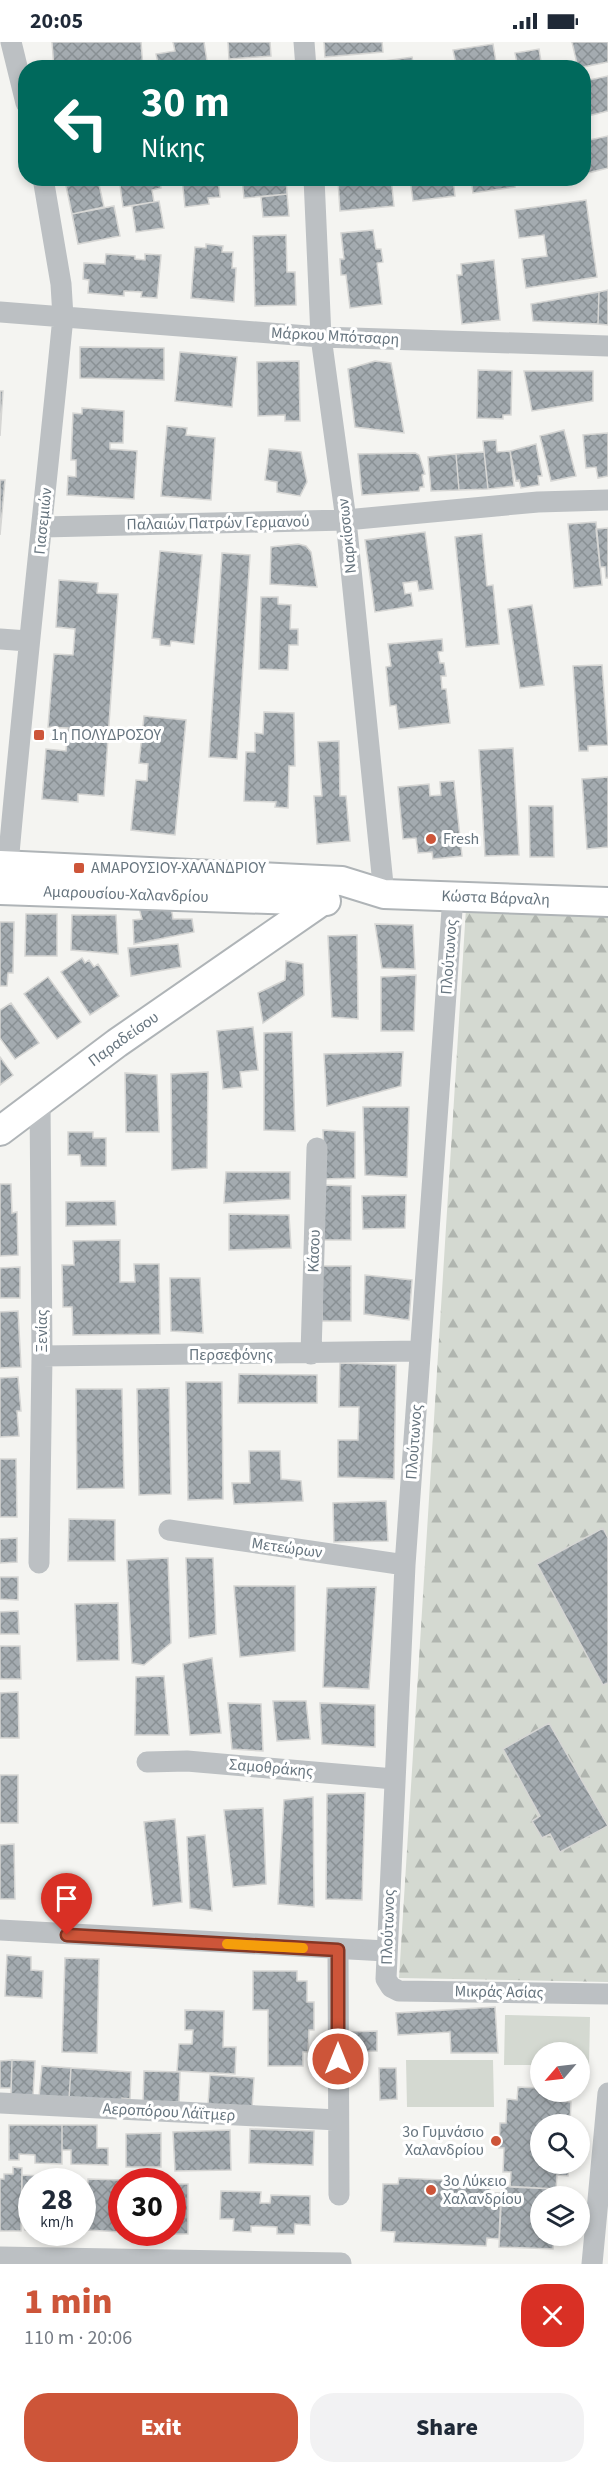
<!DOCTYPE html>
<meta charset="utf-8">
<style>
:root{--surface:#fff;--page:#f2f2f3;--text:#1f2937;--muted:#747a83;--accent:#cd5539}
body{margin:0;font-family:"Source Sans 3",sans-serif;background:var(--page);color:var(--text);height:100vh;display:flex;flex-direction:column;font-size:22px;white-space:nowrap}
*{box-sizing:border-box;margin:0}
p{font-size:20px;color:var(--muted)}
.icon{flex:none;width:33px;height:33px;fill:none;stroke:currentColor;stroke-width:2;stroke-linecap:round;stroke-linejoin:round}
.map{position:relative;height:2222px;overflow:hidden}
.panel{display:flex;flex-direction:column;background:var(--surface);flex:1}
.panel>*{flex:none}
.banner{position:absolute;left:18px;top:18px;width:573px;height:126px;border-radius:24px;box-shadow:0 3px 9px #0003;background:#00695c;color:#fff;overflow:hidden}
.needle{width:39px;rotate:242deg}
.fabs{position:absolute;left:530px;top:2000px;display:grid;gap:12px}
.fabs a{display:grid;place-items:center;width:60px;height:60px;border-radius:50%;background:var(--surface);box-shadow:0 3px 9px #0003;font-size:30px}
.speed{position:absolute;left:18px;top:2126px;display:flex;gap:12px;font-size:30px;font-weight:700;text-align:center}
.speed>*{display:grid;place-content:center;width:78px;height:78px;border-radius:50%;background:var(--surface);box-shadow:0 3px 9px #0003;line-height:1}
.speed small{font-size:15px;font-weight:400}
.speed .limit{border:9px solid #d22;background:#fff;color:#111}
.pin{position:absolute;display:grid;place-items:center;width:51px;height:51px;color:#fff;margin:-62px -26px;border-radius:50% 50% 50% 0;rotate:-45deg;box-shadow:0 0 6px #0007}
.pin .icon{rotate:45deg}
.me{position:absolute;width:66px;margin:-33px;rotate:0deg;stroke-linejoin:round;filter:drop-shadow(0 0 4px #0008)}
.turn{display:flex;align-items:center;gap:21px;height:126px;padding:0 24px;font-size:27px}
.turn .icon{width:78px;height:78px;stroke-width:2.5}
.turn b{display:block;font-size:42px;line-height:51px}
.round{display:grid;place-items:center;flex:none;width:63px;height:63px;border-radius:24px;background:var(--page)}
.summary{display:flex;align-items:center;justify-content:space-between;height:102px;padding:0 24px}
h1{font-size:36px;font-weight:800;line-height:45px;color:var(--accent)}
.button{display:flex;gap:12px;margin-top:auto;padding:12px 24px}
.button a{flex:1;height:69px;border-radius:24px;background:var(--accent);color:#fff;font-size:24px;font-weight:800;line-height:69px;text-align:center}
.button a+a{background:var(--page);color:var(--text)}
.status{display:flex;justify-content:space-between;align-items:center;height:42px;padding:0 30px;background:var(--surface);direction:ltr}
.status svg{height:16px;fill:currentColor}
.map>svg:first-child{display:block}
</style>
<div class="status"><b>20:05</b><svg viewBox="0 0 49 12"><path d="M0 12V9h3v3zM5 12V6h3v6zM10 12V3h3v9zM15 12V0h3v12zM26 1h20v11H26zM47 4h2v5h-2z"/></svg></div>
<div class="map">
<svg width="608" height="2222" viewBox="0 0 608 2222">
<defs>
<pattern id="forest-firs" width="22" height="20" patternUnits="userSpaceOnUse" patternTransform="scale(1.5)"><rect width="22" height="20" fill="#d4d9d1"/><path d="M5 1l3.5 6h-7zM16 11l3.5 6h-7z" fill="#b0b5af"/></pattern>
<pattern id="building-cross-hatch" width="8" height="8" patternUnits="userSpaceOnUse" patternTransform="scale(1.5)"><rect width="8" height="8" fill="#a4abb0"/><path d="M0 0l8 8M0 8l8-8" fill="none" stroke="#899094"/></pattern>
</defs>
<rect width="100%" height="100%" fill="#f4f4f1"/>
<path fill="url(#forest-firs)" d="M466,866L608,870V1940L399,1936Z"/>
<path fill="#d4d9d1" d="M505,1973L590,1975L589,2024H579V2010H540V2023H504Z
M406,2018H493L494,2065H407Z"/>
<path fill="url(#building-cross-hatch)" stroke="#d6d6d4" stroke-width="1.5" d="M52,0H141L143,26H54Z
M173,0H204L207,19H204L205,26H159L156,12L175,9Z
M228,0H270L271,14L229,17Z
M324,0H382L383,10L325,15Z
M572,0H608V20L578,26Z
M493,2L497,26H453L452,23L456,22L453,8Z
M539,7L542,26H518L515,11Z
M412,15L414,26H379L378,20Z
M608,34V69L584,75V39Z
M608,94V126L584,132V99Z
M119,136H159L161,146L152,148L154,160L123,165Z
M182,136H218L220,155L208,156L209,162L185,165Z
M242,136H286L287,152L244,156Z
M368,136H391L394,164L340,169L338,139Z
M410,136H453L455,154L413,159Z
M471,136H514L515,145L473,151Z
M98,138L104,165L72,172L66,144Z
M287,152L289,174L263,175L261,155Z
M586,158L597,235L526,246L522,217L547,214L544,193L519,196L515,168Z
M159,159L164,186L136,190L132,164Z
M114,164L120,194L78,202L72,172Z
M373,188L376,207H381L383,220L377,221L382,262L350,266L346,233H341L340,217H344L341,191Z
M286,193L287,230H295L296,263L255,264L253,194Z
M206,202L223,204L222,210H233L232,226H236L234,260L191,256L195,205L206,206Z
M106,212L135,214V217L145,218V212L161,213L157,256L141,255L142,250L124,249V254L88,251L89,238L83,237L84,221L105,222Z
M494,218L500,278L462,282L457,233H462L461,222Z
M608,248V283L598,282L599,250Z
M599,250L598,282L533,279L531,262Z
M80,305L164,306V338L80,336Z
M180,310L237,315L232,365L175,359Z
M299,319L300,379H285V373L258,374L257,320Z
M375,319L391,321L404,391L355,385L348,327Z
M478,328L512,329L511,373H503V377L477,376Z
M524,329H593V359L532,369Z
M0,349H3L0,394Z
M82,366L124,369L123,401H110V407L137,409L134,457L67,453L68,434L76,435V418H71L73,371L82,372Z
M167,384L187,386L186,393L215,396L211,458L161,454Z
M564,388L576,434L551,439L540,394Z
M608,391V434L598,436L596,425L586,426L583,393Z
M496,398L497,410L510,409L514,444L488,447L483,399Z
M536,402L542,434H538L539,443L521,446L519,438L516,439L510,409Z
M269,407L301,410L307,440L300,454L277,450V440L265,438Z
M484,410L488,447L459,448L456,412Z
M415,411L419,413L425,432L422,433L424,445H420L419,449L362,453L358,412Z
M456,412L459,448L431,449L428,415Z
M0,438H5L0,493Z
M596,480L602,543L574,546L568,482Z
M608,486V536H606L605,525H600L596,487Z
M425,490L433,547L419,549L417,539L403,541L405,552L411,551L413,564L375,570L365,498Z
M482,492L487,544L493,543L499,602L466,605L455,495Z
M298,502L306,504L311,510L317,545L270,542L271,505Z
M160,509L202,513L194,602L171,599L170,604L160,603V597L152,596Z
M222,511L250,513L237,717L209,715Z
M59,538L98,541L97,551L118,552L104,754L78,752V760L42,757L46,707L66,709L68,686L48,685L54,612L73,613L75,587L56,585Z
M261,555H278V562L291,563L290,587H298V603H289L288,628L259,627Z
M532,563L544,643L520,646L508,567Z
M442,597L443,609L438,610L440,621H444L446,634H441L442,647H446L450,681L399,687L396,663L390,664L386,625L391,624L388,602Z
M602,623L608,703L588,704V709H579L573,624Z
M264,670L294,671L295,724H289L288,766L275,765L276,760L244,759L246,710H255V691L263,692Z
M144,674L186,678L175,793L131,788L136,738L147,739L148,722L139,721Z
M339,699L340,754H346L350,799L317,802L314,754H322L318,700Z
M513,706L519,813L485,814L479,708Z
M608,735V805L587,807L582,737Z
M454,739L462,814L433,817L432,810L418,811L416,796L403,797L398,745L429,742L430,754L441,753L440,740Z
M529,764H553L554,815H530Z
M171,865L173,877H192L194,890L134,902L133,878L142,877L139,866Z
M26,872H57V914H25Z
M72,873H116L118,912L71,908Z
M0,880H14L13,931H8L7,944H0Z
M375,882L413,883L415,927L382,926Z
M357,893L358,977L332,975L328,894Z
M178,902L181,925L131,934L128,906Z
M82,916L85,921L89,918L94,925L98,922L119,954L90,973L61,930Z
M286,919L303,922L304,953L263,981L258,951L285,938Z
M416,933L414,989H381V935Z
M48,935L81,980L57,997L24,952Z
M11,961L39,1001L15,1017L0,996V968Z
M253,985L258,1028L240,1030L242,1045L223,1047L217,989Z
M292,990L295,1089L264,1088V991Z
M403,1010L401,1044L327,1064L324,1012Z
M0,1015L13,1033L0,1043Z
M208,1030L207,1126L172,1128L171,1032Z
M125,1031L157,1033L159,1090H126Z
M363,1065H409L407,1135L365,1133Z
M323,1088L355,1090V1136L325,1137Z
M68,1090H93V1096H106V1124H81L80,1113H68Z
M226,1130H290V1157L224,1161Z
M0,1142H11L12,1171L17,1170L18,1213L0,1214Z
M324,1143L351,1144V1198H323Z
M406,1153L405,1186L363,1187L362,1154Z
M115,1159L116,1183L66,1184V1160Z
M229,1172L289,1173L291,1206L229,1208Z
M120,1198V1240H135L134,1222H159L160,1292L73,1293L72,1265H63L62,1223H74L73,1199Z
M322,1224H351V1279H322Z
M20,1225V1256H0V1226Z
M365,1233L412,1238L409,1278L364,1272Z
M170,1236H200L203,1291L171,1289Z
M18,1269L21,1325L0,1326V1270Z
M340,1321L396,1323L394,1437L338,1435V1398H358L359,1365H339Z
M239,1332L317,1333V1361H238Z
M18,1335L21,1369H17L19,1394L0,1395V1336Z
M186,1340H222L223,1457L188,1458Z
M169,1346L171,1452L139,1453L137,1347Z
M76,1347H122L124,1446L77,1447Z
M249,1409H280L281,1437L301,1439L303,1459L234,1462L232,1441H250Z
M0,1417H16L17,1475H0Z
M386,1459L388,1499L334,1500L333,1461Z
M69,1477L115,1478V1519H68Z
M603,1486L608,1496V1641L603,1643L537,1522Z
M17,1496V1520L0,1521V1497Z
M168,1516L171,1601L144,1623L132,1621L127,1518Z
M186,1516H213L216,1592L189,1596Z
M0,1535H18V1558L0,1557Z
M234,1544H295V1609L240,1615Z
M376,1545L369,1647L323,1645L327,1546Z
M118,1561L119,1618L77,1619L75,1562Z
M18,1569L19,1592H0V1570Z
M0,1604H20L21,1637H0Z
M212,1616L221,1691L190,1693L183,1622Z
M164,1634L169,1693H135L136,1635Z
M18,1650L19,1696H0V1651Z
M273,1659H306L310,1697L277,1699Z
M228,1661L261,1662L263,1709L232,1707Z
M320,1661L375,1663V1705L322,1702Z
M549,1681L608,1784L560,1810L550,1792L542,1796L532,1779L540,1774L503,1707Z
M0,1733H18V1781H0Z
M365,1751L362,1858L326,1857L327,1752Z
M313,1755L314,1865L278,1862L284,1758Z
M263,1766L266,1842L233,1845L224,1768Z
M175,1777L182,1860L153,1864L144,1780Z
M205,1793L212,1869L190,1866L187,1795Z
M14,1802L15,1857H0V1803Z
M7,1913L31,1915V1928L43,1929L42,1956L5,1954Z
M65,1916L99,1917L97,2011L62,2010Z
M253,1929H297V1939H307V1960H314V1988H309L308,2010H303V2024H268V1968H253Z
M495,1965L498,2011H451L450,1990L398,1993L396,1971Z
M185,1968L224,1969L223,2005H236L235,2032L177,2029L179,2002H192L193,1988H185Z
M377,1989V2009L348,2010V1990Z
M12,2018L11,2046H0V2019Z
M12,2018L35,2019L33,2054L11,2053Z
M42,2024L71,2026L69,2057L39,2055Z
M71,2026L131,2030L130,2057L122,2056V2061L69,2057Z
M379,2026H396L397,2057L380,2058Z
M144,2029L180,2030L179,2060L143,2059Z
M210,2033L254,2036L252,2067L208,2063Z
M518,2045L540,2046V2049H562L561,2059L571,2060L570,2082H540V2121H569L568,2134L557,2133L556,2147L510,2145L511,2130H503L504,2106H499L500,2081H506L507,2057L517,2058Z
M9,2083H62V2122L35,2121V2113L19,2112V2118H9Z
M62,2083H97V2106H108V2123L71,2122V2108H62Z
M250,2087L314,2089L313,2123L249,2121Z
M230,2088L231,2128L175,2129L173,2090Z
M161,2091V2125H126V2092Z
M13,2125L22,2126L21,2189H0V2137H4V2132H13Z
M22,2133L59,2135L58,2139H32V2188H25V2174H22Z
M399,2136L490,2140V2151H501L499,2197L487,2196L486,2204L394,2200L395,2190L381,2189L383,2142H398Z
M88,2137L123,2138L122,2190L86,2188Z
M172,2142H188V2192H158L172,2190Z
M502,2144L556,2147V2154H540V2193H554L553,2207L499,2205Z
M221,2149L261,2150L260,2161H270L271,2153L310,2154V2183L295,2182L294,2192H277V2185L251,2184V2190L233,2189L234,2177H220Z"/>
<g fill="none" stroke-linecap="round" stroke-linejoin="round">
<g stroke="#afb4b7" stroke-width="32">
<g id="secondary">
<path id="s1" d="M0,823L342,839L384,852L608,860"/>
<path id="s2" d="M0,848L326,859"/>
<path id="s3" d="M0,1089L117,1001L322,859"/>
</g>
</g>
<path stroke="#bcc0c3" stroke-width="21" d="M11,0L26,61
M304,0L306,26
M314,136L321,295L346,478L384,852
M0,270L321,295L608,304
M43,485L346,478L538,460L608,458
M0,597L28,599
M8,823C24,640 45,458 63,275L61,242L43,136
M453,854L405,1523L386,1937L391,1945L399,1949L608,1952
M311,1312L317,1106
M42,1314L420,1309
M169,1488L405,1523
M39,1521L42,1314L40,1057
M147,1720L187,1719L394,1737
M0,1888L386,1909
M338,1908L339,2153
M0,2061L338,2078
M0,2215L341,2221
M592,2222L608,2051"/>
<use href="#secondary" stroke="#fff" stroke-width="28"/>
</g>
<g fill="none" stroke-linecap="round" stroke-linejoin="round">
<g stroke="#853725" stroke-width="15">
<path id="route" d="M67,1893L338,1908V2017"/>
</g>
<use href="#route" stroke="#cd5539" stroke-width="10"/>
<path stroke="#f59e0b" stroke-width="10" d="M227,1902L303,1906"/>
</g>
<g fill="#cd5539" stroke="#fff" stroke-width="2">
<rect x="33" y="687" width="12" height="12" rx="3"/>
<circle cx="431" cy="797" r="6"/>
<rect x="73" y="820" width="12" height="12" rx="3"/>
<circle cx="496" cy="2099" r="6"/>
<circle cx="431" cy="2148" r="6"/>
</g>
<g text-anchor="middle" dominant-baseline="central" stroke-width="6" stroke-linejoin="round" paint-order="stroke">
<g font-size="16" fill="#67757f" stroke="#fff">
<text transform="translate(335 294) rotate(3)">Μάρκου Μπότσαρη</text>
<text transform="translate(43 479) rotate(-84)">Γιασεμιών</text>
<text transform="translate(218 481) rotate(-1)">Παλαιών Πατρών Γερμανού</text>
<text transform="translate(347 494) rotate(-96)">Ναρκίσσων</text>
<text stroke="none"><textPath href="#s2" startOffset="126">Αμαρουσίου-Χαλανδρίου</textPath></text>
<text stroke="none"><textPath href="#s1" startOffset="498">Κώστα Βάρναλη</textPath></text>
<text transform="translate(449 915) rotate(-86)">Πλούτωνος</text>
<text stroke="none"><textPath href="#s3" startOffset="154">Παραδείσου</textPath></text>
<text transform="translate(314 1209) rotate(-88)">Κάσου</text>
<text transform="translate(42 1289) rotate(-90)">Ξενίας</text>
<text x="231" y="1313">Περσεφόνης</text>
<text transform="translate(414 1400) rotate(-86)">Πλούτωνος</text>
<text transform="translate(287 1506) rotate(8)">Μετεώρων</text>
<text transform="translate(271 1726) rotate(5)">Σαμοθράκης</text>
<text transform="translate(388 1885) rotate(-88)">Πλούτωνος</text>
<text transform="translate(499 1950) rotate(1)">Μικράς Ασίας</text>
<text transform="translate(169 2070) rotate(3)">Αεροπόρου Λάϊτμερ</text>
</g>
<g font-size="16" fill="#67757f" stroke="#fff" text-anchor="start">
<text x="51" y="693">1η ΠΟΛΥΔΡΟΣΟΥ</text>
<text x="443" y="797">Fresh</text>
<text x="91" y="826">ΑΜΑΡΟΥΣΙΟΥ-ΧΑΛΑΝΔΡΙΟΥ</text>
<text x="484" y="2090" text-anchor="end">3ο Γυμνάσιο<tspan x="484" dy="18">Χαλανδρίου</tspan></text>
<text x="443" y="2139">3ο Λύκειο<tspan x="443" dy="18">Χαλανδρίου</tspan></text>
</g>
</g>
</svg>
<div class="fabs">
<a><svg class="needle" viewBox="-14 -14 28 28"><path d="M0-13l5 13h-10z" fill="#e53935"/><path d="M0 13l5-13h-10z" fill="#747a83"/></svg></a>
<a><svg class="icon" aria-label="search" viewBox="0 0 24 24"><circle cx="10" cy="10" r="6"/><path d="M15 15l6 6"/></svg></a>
<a><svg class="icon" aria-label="layers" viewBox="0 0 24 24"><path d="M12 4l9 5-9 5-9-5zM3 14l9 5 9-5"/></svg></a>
</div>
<div class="speed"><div>28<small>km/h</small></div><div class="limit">30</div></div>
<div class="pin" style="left:67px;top:1893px;background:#d93025"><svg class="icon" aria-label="arrive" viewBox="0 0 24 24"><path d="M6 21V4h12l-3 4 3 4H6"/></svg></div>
<svg class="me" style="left:338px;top:2017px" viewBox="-20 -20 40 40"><circle r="17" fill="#cd5539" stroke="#fff" stroke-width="3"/><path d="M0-11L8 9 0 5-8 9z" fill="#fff"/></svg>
<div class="banner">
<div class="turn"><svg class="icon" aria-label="left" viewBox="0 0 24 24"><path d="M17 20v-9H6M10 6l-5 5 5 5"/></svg><div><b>30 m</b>Νίκης</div></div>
</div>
</div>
<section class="panel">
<div class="summary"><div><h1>1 min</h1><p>110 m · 20:06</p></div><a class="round" style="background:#d93025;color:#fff"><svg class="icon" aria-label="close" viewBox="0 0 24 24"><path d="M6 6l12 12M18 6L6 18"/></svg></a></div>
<div class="button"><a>Exit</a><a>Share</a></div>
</section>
